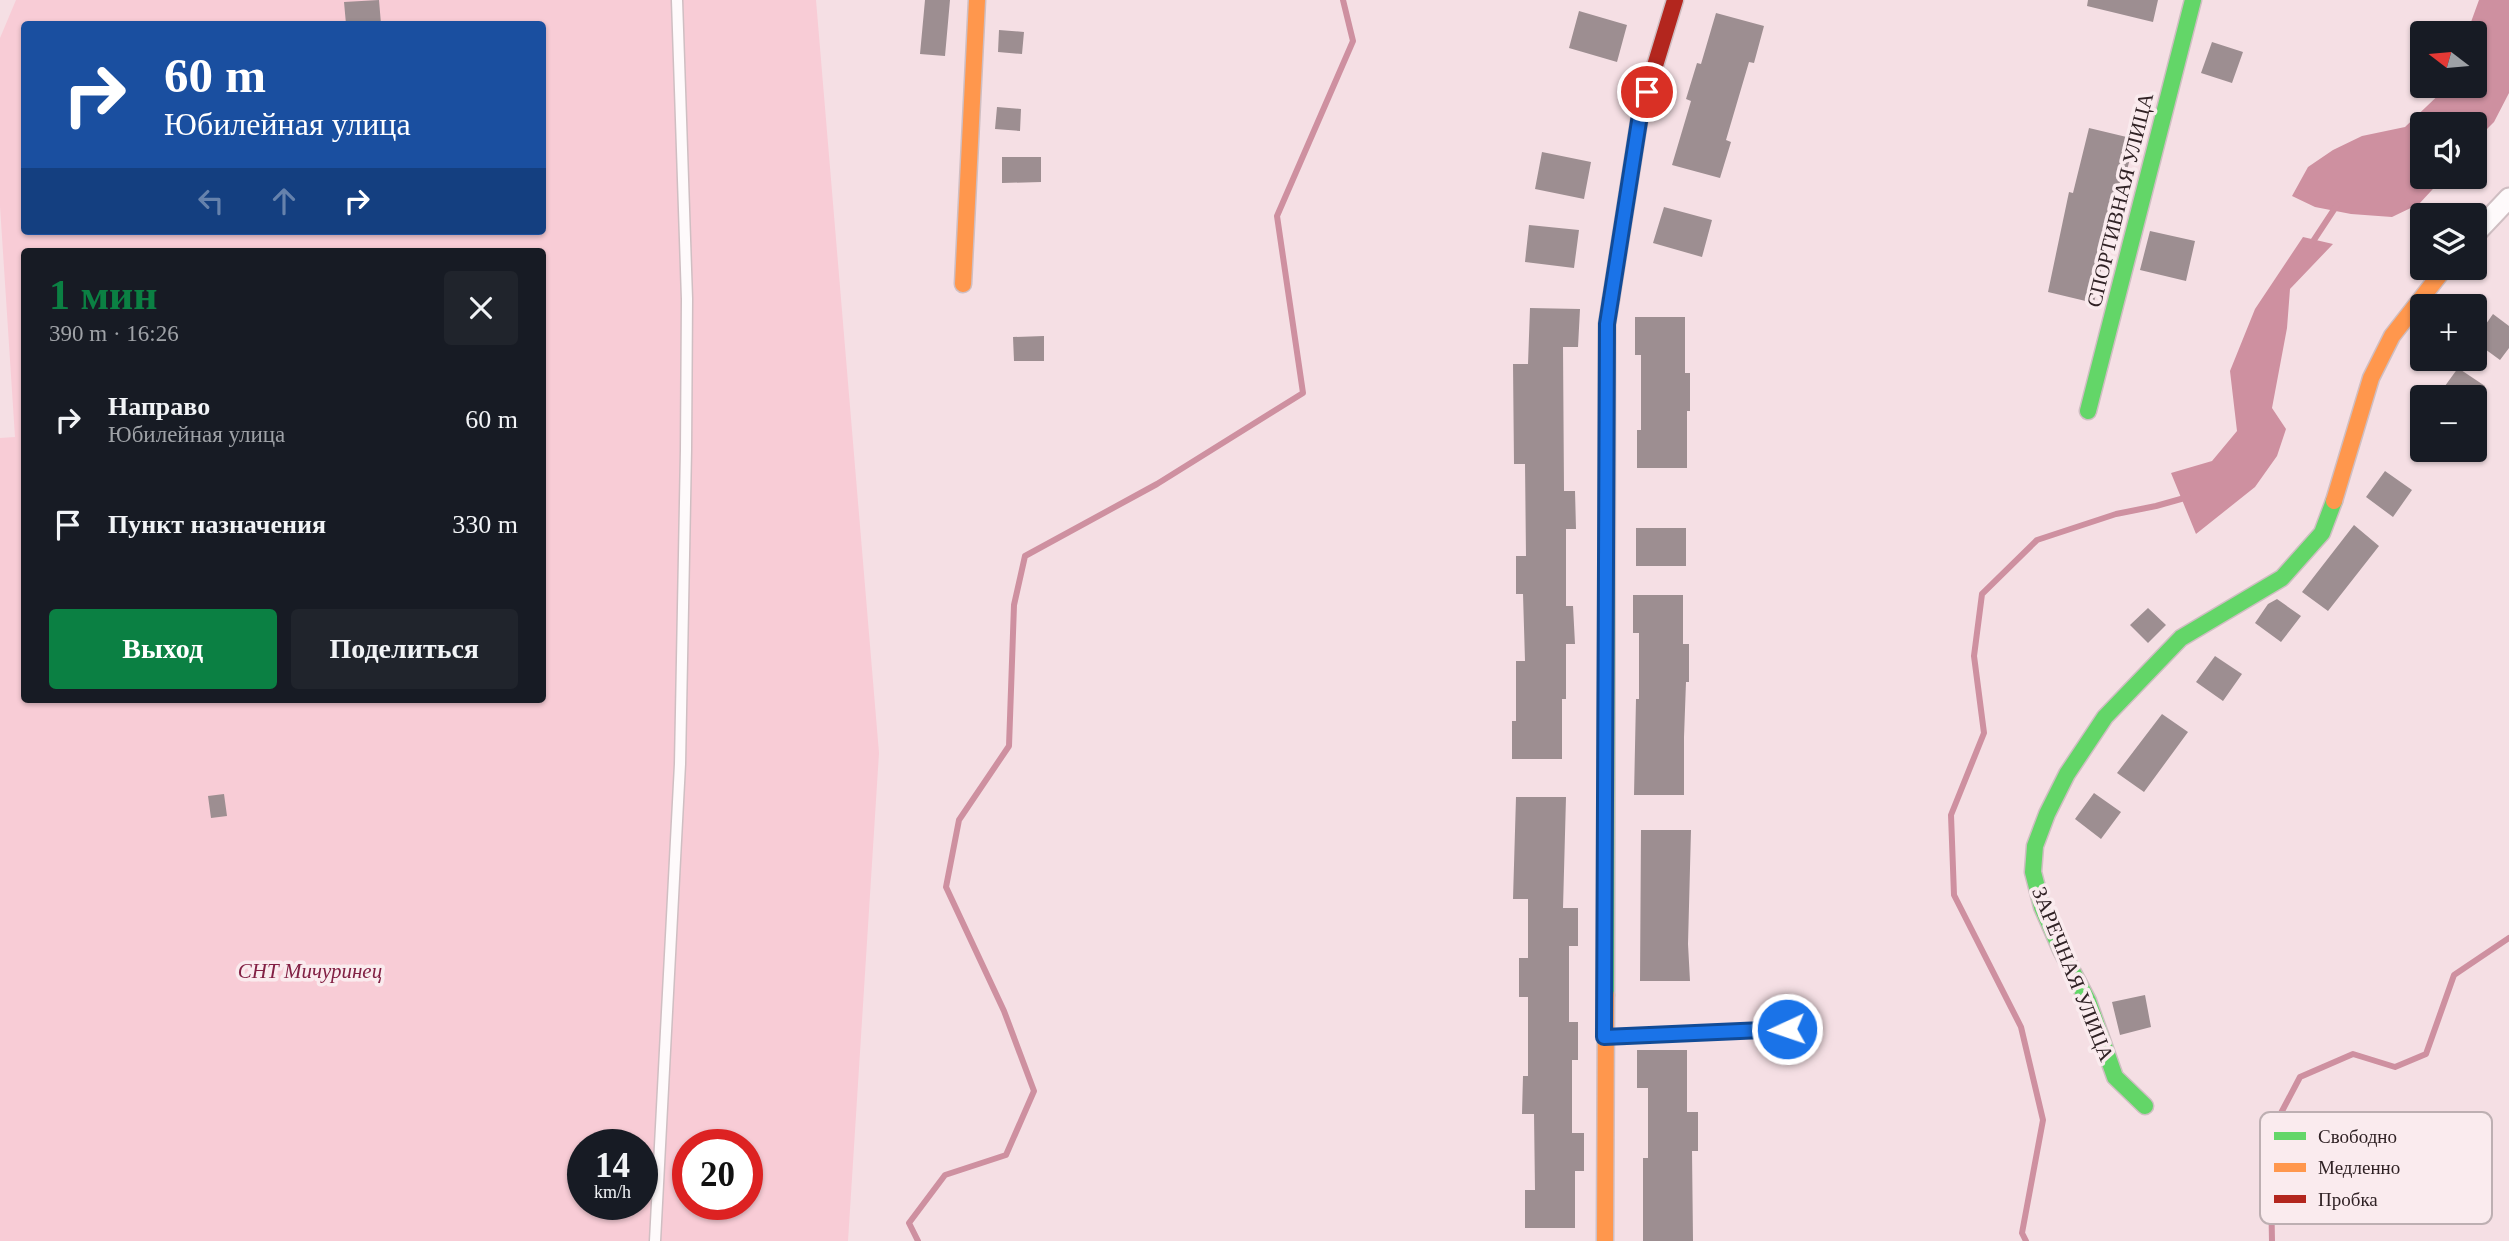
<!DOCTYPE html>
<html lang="ru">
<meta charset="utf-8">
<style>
:root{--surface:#171b24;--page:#20242c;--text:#f1f3f6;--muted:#9ea1a6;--accent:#0b8043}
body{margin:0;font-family:Georgia,serif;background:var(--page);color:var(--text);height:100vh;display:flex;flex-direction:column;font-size:26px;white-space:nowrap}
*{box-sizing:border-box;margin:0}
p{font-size:23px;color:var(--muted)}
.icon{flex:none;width:38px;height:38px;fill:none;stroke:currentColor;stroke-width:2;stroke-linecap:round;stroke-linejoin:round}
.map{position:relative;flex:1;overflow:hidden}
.sheet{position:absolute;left:21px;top:248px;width:525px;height:455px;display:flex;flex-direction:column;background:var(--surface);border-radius:7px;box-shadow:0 2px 5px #0004}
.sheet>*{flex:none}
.hud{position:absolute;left:21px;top:21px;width:525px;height:214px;border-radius:7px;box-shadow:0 2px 5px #0004;background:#1a4fa0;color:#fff;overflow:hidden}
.needle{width:46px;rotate:286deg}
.controls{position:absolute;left:2410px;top:21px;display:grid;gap:14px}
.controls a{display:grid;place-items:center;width:77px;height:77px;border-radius:7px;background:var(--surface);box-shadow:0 2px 5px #0004;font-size:35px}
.speed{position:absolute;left:567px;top:1129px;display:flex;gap:14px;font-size:35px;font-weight:700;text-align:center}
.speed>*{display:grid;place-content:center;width:91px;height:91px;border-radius:50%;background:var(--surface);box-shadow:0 2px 5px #0004;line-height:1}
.speed small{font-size:18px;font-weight:400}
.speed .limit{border:10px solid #d22;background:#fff;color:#111}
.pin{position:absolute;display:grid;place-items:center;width:60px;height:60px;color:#fff;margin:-30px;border:4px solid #fff;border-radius:50%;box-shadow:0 2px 7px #0007}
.me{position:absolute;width:77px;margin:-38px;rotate:267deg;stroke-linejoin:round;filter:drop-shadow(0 0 5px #0008)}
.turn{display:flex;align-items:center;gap:24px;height:147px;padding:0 28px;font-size:32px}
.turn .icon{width:91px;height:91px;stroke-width:2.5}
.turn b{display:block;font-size:49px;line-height:60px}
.lanes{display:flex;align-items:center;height:66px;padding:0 28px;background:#0003;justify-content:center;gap:35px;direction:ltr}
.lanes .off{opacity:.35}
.round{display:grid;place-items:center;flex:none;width:74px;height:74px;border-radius:7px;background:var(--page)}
.summary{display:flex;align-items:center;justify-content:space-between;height:119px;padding:0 28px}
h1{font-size:42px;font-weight:800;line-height:52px;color:var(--accent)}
.button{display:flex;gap:14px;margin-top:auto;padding:14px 28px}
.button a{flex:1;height:80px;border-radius:7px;background:var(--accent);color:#fff;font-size:28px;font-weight:800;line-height:80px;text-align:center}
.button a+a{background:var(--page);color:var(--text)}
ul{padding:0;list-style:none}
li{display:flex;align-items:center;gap:21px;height:105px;padding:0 28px}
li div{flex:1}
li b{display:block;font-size:26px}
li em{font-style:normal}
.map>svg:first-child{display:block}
</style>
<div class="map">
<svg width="2509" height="1241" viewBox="0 0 2509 1241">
<rect width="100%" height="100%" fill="#f5dfe4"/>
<path fill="#f8ccd6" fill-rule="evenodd" d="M16,0H816L879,753L848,1241H0V438L15,437L0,206V38ZM24,24H542V231H24ZM24,252H542V700H24ZM583,1144H642V1204H583ZM688,1144H747V1204H688Z"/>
<path fill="#ce90a0" d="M2479,0H2509V93L2494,122L2475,141L2474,124H2422V177H2444L2419,204L2392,217L2351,214L2315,207L2292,196L2308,167L2333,150L2362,136L2405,127L2448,86H2474V33H2467Z
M2303,237L2333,244L2290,289L2287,328L2272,408L2286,429L2277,456L2255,487L2196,534L2171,473L2212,461L2237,431L2230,371L2255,309Z"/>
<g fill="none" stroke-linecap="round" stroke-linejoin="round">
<path stroke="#ce90a0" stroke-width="6" d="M2310,246L2337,205
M918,1241L909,1223L945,1175L1006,1155L1034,1091L1004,1011L946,887L959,820L1009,746L1014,605L1025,556L1157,484L1303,393L1277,216L1353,41L1343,0
M2026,1241L2022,1233L2043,1120L2021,1027L1954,895L1951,815L1984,733L1974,656L1982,594L2037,540L2116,514L2156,506L2188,497
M2272,1241L2270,1134L2300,1077L2353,1054L2395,1067L2426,1054L2454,975L2509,938"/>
</g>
<path fill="#9d8e91" d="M379,0L381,24H346L344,2Z
M925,0H950L945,56L920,54Z
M2088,0H2158L2153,22L2087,6Z
M1579,11L1627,25L1617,62L1569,48Z
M1716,13L1764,26L1754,63L1749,62L1726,140L1731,142L1720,178L1672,165L1691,101L1686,99L1697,63L1701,64Z
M999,30L1024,32L1022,54L998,52Z
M2212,42L2243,52L2232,83L2201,73Z
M997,107L1021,109L1020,131L995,129Z
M2089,128L2135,139L2125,178L2121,177L2094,303L2048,292L2069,192L2073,193Z
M1542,152L1591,162L1584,199L1535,189Z
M1002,157H1041V182L1002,183Z
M1664,207L1712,220L1702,257L1653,243Z
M1529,225L1579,230L1574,268L1525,262Z
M2150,231L2195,241L2186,281L2140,270Z
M1530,308L1580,309L1578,347H1563L1564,491H1575L1576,529H1566V606H1573L1575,644H1566V699H1562V759H1512V721H1516V661H1525L1523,594H1516V556H1526L1525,464H1514L1513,364H1528Z
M2493,314L2509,326V348L2500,360L2474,341Z
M1635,317H1685V373H1690V411H1687V468H1637V430H1641V355H1635Z
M1044,336V361H1014L1013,337Z
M2458,368L2485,386L2477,397H2437Z
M2385,471L2412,490L2393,517L2366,497Z
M2354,525L2379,546L2328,611L2302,592Z
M1636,528H1686V566H1636Z
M1633,595H1683V644H1689V682H1686L1684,737V795H1634L1636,699H1639V633H1633Z
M2277,599L2301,616L2281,642L2255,623L2268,604Z
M2148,608L2166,625L2148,643L2130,625Z
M2215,656L2242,674L2223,701L2196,682Z
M2162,714L2188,732L2144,792L2117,773Z
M2094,793L2121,812L2101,839L2075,819Z
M224,794L227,816L211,818L208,796Z
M1516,797H1566L1563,908H1578V946H1569V1022H1578V1060H1572V1133H1584V1171H1575V1228H1525V1190H1535L1534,1114H1522L1523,1076H1528V997H1519V958H1528V899H1513Z
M1641,830H1691L1688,944L1690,981H1640Z
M2145,995L2151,1027L2120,1035L2112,1002Z
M1637,1050H1687V1112H1698V1151H1692L1693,1241H1643V1158H1648V1088H1637Z"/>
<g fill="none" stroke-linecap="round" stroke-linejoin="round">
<g stroke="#cfbec2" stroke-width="13">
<path id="lane" d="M1608,1037L1787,1029
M655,1241L680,764L686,450L687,299L677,0"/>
</g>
<g stroke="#cfbec2" stroke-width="23">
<path id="street" d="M2474,235L2509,198"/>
</g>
<g stroke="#cfbec2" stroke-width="19">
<path id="fast" d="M2088,411L2193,0
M1606,995L1607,324L1611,299
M2145,1106L2115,1077L2088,1001L2061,950L2042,907L2033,872L2035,846L2047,814L2067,774L2105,717L2181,638L2282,578L2322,533L2334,501"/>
</g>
<g stroke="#cfbec2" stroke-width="19">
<path id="slow" d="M963,284L977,0
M2334,501L2371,378L2392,336L2445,268
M1605,1241L1606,995"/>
</g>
<g stroke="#cfbec2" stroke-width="19">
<path id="jam" d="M1611,299L1640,115L1675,0"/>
</g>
<use href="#lane" stroke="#fefafb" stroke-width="10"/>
<use href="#street" stroke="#fefafb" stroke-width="19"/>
<use href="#fast" stroke="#63d668" stroke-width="16"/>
<use href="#slow" stroke="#ff974d" stroke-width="16"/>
<use href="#jam" stroke="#b3261e" stroke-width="16"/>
</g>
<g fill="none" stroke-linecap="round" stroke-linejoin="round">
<g stroke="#114b97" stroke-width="18">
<path id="route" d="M1647,92L1640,115L1607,324L1604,1037L1787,1029"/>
</g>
<use href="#route" stroke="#1a73e8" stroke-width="12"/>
</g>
<g text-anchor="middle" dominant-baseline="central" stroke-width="7" stroke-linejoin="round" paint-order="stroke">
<g font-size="21" fill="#302225" stroke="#faebee">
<text transform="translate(2120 200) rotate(-76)">СПОРТИВНАЯ УЛИЦА</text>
<text transform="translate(2073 974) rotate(68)">ЗАРЕЧНАЯ УЛИЦА</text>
</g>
<g font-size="21" font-style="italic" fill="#822044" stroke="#faebee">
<text x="310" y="971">СНТ Мичуринец</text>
</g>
</g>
<rect x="2260" y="1112" width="232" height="112" rx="10" fill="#faebee" stroke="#bdafb2" stroke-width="2"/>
<rect x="2274" y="1132" width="32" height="8" fill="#63d668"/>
<rect x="2274" y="1163" width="32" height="9" fill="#ff974d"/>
<rect x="2274" y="1195" width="32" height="8" fill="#b3261e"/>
<g font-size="19" fill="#302225">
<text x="2318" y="1143">Свободно</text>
<text x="2318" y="1174">Медленно</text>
<text x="2318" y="1206">Пробка</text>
</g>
</svg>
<div class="controls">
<a><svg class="needle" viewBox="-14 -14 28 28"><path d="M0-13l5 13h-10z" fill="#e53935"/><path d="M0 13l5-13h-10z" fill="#9ea1a6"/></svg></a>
<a><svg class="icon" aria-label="sound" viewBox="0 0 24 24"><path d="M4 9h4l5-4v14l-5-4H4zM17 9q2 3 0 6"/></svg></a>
<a><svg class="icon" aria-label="layers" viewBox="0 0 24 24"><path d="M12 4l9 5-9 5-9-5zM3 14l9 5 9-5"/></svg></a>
<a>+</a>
<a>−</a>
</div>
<div class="speed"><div>14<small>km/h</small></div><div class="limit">20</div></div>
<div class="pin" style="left:1647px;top:92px;background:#d93025"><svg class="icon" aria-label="arrive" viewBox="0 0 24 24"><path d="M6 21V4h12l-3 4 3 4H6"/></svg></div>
<svg class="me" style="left:1787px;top:1029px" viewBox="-20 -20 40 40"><circle r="17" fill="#1a73e8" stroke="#fff" stroke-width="3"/><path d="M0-11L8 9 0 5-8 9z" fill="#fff"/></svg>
<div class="hud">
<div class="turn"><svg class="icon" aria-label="right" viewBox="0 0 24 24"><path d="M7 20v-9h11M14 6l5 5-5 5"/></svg><div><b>60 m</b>Юбилейная улица</div></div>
<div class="lanes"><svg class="icon off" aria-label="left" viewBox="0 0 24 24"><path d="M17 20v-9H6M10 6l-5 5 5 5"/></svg><svg class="icon off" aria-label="ahead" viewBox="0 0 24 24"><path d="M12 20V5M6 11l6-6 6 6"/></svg><svg class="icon" aria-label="right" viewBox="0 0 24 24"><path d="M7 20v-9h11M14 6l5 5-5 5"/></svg></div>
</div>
<section class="sheet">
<div class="summary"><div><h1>1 мин</h1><p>390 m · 16:26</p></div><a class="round"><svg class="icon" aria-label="close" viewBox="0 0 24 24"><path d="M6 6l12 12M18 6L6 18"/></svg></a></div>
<ul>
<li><svg class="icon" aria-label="right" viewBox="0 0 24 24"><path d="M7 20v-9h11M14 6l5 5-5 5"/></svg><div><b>Направо</b><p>Юбилейная улица</p></div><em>60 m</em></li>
<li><svg class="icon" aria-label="arrive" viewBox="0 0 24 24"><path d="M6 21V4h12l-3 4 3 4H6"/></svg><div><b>Пункт назначения</b></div><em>330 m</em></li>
</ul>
<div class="button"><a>Выход</a><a>Поделиться</a></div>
</section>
</div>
